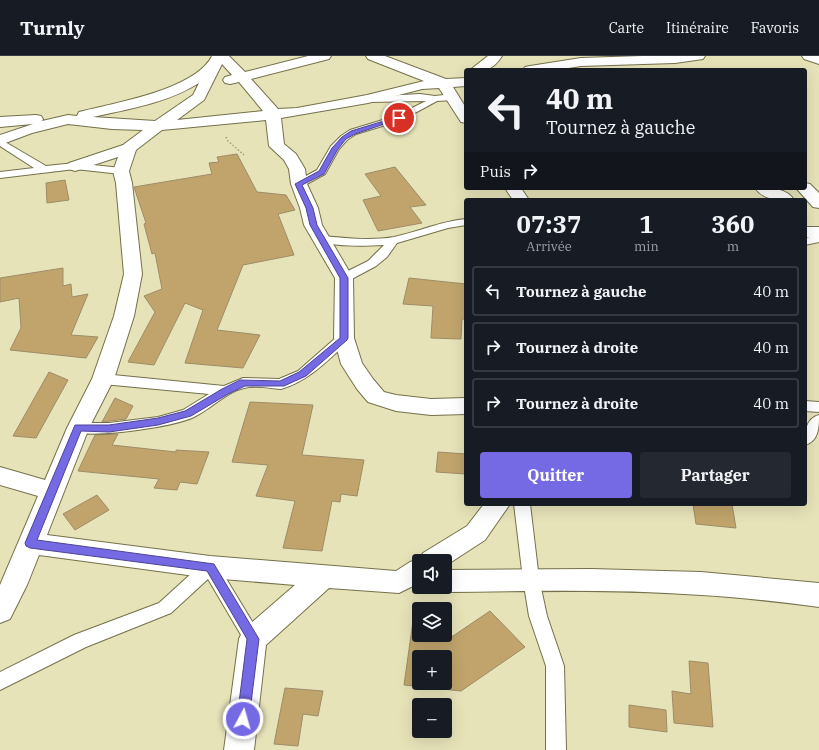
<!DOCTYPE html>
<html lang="fr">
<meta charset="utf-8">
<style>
:root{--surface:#171b24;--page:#242831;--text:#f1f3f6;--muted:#9ea1a6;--line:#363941;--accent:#7669e4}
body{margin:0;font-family:"IBM Plex Serif",serif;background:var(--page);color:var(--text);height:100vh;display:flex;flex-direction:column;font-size:15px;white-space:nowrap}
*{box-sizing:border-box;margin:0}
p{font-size:13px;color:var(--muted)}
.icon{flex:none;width:22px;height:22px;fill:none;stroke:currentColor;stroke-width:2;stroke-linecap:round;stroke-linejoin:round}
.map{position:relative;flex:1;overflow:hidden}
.drawer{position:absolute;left:464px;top:142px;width:343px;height:308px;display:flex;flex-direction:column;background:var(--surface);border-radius:4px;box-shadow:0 4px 16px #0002}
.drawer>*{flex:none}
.guide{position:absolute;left:464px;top:12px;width:343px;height:122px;border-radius:4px;box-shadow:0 4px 16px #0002;background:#171b24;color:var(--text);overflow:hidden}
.buttons{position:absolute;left:412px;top:498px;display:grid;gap:8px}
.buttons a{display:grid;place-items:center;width:40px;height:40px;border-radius:4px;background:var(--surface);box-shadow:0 4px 16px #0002;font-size:20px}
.pin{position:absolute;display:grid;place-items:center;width:34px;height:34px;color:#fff;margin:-17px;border:2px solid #fff;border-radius:50%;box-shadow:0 1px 4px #0007}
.me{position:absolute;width:44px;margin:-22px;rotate:6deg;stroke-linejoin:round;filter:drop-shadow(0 0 3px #0008)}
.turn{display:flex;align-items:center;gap:14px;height:84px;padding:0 16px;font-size:18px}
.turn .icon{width:52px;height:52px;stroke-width:2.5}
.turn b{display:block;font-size:28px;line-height:34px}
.then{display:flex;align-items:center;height:38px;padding:0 16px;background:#0003;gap:8px;font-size:15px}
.eta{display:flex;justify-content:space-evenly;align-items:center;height:68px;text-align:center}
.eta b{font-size:24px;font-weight:700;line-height:28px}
.action{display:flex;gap:8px;margin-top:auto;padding:8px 16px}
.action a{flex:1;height:46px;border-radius:4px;background:var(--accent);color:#fff;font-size:16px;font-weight:700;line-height:46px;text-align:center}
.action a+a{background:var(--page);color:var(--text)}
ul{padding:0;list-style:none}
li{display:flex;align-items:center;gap:12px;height:50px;margin:0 8px 6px;padding:0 8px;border:2px solid var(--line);border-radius:4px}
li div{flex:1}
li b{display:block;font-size:15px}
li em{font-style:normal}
header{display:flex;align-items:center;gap:24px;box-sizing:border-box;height:56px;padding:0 20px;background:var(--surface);border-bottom:1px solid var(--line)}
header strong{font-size:19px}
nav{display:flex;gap:22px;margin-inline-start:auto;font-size:14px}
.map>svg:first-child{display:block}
</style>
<header>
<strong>Turnly</strong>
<nav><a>Carte</a><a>Itinéraire</a><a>Favoris</a></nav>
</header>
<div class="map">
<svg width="819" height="694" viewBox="0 0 819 694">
<rect width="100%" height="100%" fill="#e6e3b9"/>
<path fill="#c0a46c" stroke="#9e8c67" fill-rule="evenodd" d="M237,98L257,136L286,139L295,154L278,158L294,199L243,209L217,274L260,279L243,312L185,307L203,254L185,247L154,309L128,306L155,256L144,240L162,233L155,197L152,198L144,168L146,167L134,131L212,118L209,107L219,106L217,101Z
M395,111L426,149L410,151L422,167L378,175L363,144L381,140L365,118Z
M65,124L69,144L47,147L46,127Z
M63,212V230L71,228L72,241L88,238L71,279L98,281L86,302L10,294L21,272L19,242L0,246V222Z
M409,222L466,228V263H462L461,283L431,282L433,250L403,248Z
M49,316L68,324L36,382L13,380Z
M115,342L133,350L126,363L102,366Z
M250,346L313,349L302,399L364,404L357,440L341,438L340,446L332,445L322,495L283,492L295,445L256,440L268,409L232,406Z
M118,378L112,389L176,396V394L209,396L197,428L180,426L177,434L154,432L159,423L78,415L95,379Z
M438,396L466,398V418L436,416Z
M97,439L109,454L75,474L63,458Z
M693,448H732L736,472L696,468Z
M490,555L525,591L461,635L404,629L414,558H419V579H445V561H449L447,584ZM419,601H445V627H419Z
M689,605L708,607L713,671L674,667L672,635L691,638Z
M285,632L323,635L318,660L303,658L298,690L274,688Z
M629,649L666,654L667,676L629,671Z"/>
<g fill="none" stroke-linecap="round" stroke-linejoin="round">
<g stroke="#74714a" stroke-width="2">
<path id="service" d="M420,38L435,40L453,38L458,41L453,44L437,45L402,64L356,78L347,84L339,93L325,118L303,130H295L294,128L295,126L317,114L331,90L341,80L350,74L396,60L426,45L368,46L365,45L363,43L365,41Z
M0,83L46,110L75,107L121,112L126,115L121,118L75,113L0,122V116L34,112L0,90Z
M466,163V169L448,172L397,187L387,201L376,210L348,225H340L338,222L340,219L368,205L384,189C363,190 339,191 318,185L316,183L318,181L322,180C346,182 370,185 394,181C418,176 441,165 466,163Z
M819,179V186L805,189V182Z
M344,278L349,279L350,282L349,285C328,304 309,325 281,333C270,332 255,329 244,332C226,336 211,353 194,361C173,371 95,382 73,376L71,372L73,368L78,367H109L158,361L183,354L209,338L103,328L98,326L96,323L98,320L103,318L224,330L243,322L279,323L298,315L339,279Z
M805,345L819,346V356L805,355Z
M819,359C819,371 819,385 805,389C805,377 805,363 819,359Z
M514,448H530L539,523L547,560L564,610L566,694H546V610L529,560L523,523Z
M210,504L216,506L259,577L262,583L259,589L253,591L247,589L208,523L171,557L86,591L0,634V616L74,579L159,547L204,506Z"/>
</g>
<g stroke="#74714a" stroke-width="2">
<path id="minor" d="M212,0H229L245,16L308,0H331L329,3L251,23L278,53L297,52L367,39L424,25L368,3L366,0H385L446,23L466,22V30L453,31L466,52V67L461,66L439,32L422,33L368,47L281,62L284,88L296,98L305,113L307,128L318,152L322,169L353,222L354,282L362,307L373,323L384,336L396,339L431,343L466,342V358L431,359L396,355L368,346L357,333L341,308L334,282L335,222L304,169L300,152L291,128L289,113L284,104L269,90L266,64L162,74L136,94L129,115L132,127L142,218L134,260L114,323L89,372L47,479L210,500L396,515L410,506L420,503L423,497L467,470L484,448H510L485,484L445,510V505H419V527L399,537L329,532L266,589L254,694H224L239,583L243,574L295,529L210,522L39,499L27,529L10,563L0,567V529L38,440L0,429V411L45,424L67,372L92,323L114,260L124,218L116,127L113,115L118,101L75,115L69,113L67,110L69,107L123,89L143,74L112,73L68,68L32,77L0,89V79L33,68L0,71V61L36,59L41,60L43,63L42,65L68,59L77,60L79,56C114,47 195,34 212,0ZM222,8L232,19L225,21L223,24L225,27L230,28L239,26L263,55L177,64L204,44ZM199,27L193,39L155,65L93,61C129,53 167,47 199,27Z
M488,0H502C492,15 487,14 470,14Z
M642,0H705L703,3L675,7L581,10L556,14H523L525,11L530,10L581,2Z
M802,0H819V8L804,3Z
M805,127L810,128L819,137V152L813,151L796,132H805Z
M505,132H521L529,144H513Z
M755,132C769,132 786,131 794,144C781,144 764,145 755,132Z
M805,171H819V181H805Z
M591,513L701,516L819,527V551C780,546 740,541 701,539C616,533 530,535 445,536L436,533L435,531H445V514Z"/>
</g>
<path stroke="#a09e7e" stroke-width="1.5" stroke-dasharray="1.5 2" stroke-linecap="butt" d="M226,81L228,85L244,99"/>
<use href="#service" fill="#fff" fill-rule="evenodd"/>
<use href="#minor" fill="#fff" fill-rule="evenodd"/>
</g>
<path fill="#7669e4" stroke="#4d4494" d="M397,61L402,62L355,78L346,83L338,93L324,118L302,129L313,152L317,169L348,222V282L347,284L306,320L284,330H245L228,338L191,360L158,369L109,376L81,375L37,484L214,508L259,583L249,663L247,667L243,669L239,667L237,663L247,583L207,515L30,492L26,490L25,487L75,369H109L158,362L185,355L222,333L240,324L280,325L299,316L340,282V222L310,169L306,152L295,128L319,115L332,92L342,81L351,75Z"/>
</svg>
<div class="buttons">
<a><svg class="icon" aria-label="sound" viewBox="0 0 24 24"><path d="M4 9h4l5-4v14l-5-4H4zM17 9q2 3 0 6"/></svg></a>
<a><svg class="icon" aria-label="layers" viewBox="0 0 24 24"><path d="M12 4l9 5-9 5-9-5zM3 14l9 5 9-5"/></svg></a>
<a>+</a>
<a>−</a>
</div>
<div class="pin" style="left:399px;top:62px;background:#d93025"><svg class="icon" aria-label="arrive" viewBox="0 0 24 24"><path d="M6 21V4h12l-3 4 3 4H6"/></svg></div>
<svg class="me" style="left:243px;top:663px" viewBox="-20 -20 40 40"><circle r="17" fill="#7669e4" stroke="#fff" stroke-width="3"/><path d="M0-11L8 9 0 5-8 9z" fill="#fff"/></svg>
<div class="guide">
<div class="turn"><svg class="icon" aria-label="left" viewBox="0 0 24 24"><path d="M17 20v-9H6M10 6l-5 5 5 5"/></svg><div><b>40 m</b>Tournez à gauche</div></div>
<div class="then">Puis<svg class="icon" aria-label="right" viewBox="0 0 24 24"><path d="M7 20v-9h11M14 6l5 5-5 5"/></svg></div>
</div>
<section class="drawer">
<div class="eta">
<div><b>07:37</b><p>Arrivée</p></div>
<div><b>1</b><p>min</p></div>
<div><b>360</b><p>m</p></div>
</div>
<ul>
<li><svg class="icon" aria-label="left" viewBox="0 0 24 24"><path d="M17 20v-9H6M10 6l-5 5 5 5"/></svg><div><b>Tournez à gauche</b></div><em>40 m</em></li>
<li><svg class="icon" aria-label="right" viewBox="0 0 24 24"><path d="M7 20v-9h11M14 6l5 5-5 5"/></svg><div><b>Tournez à droite</b></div><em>40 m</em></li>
<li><svg class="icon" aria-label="right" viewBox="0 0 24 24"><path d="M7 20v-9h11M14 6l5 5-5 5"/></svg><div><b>Tournez à droite</b></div><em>40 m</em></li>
</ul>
<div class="action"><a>Quitter</a><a>Partager</a></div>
</section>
</div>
